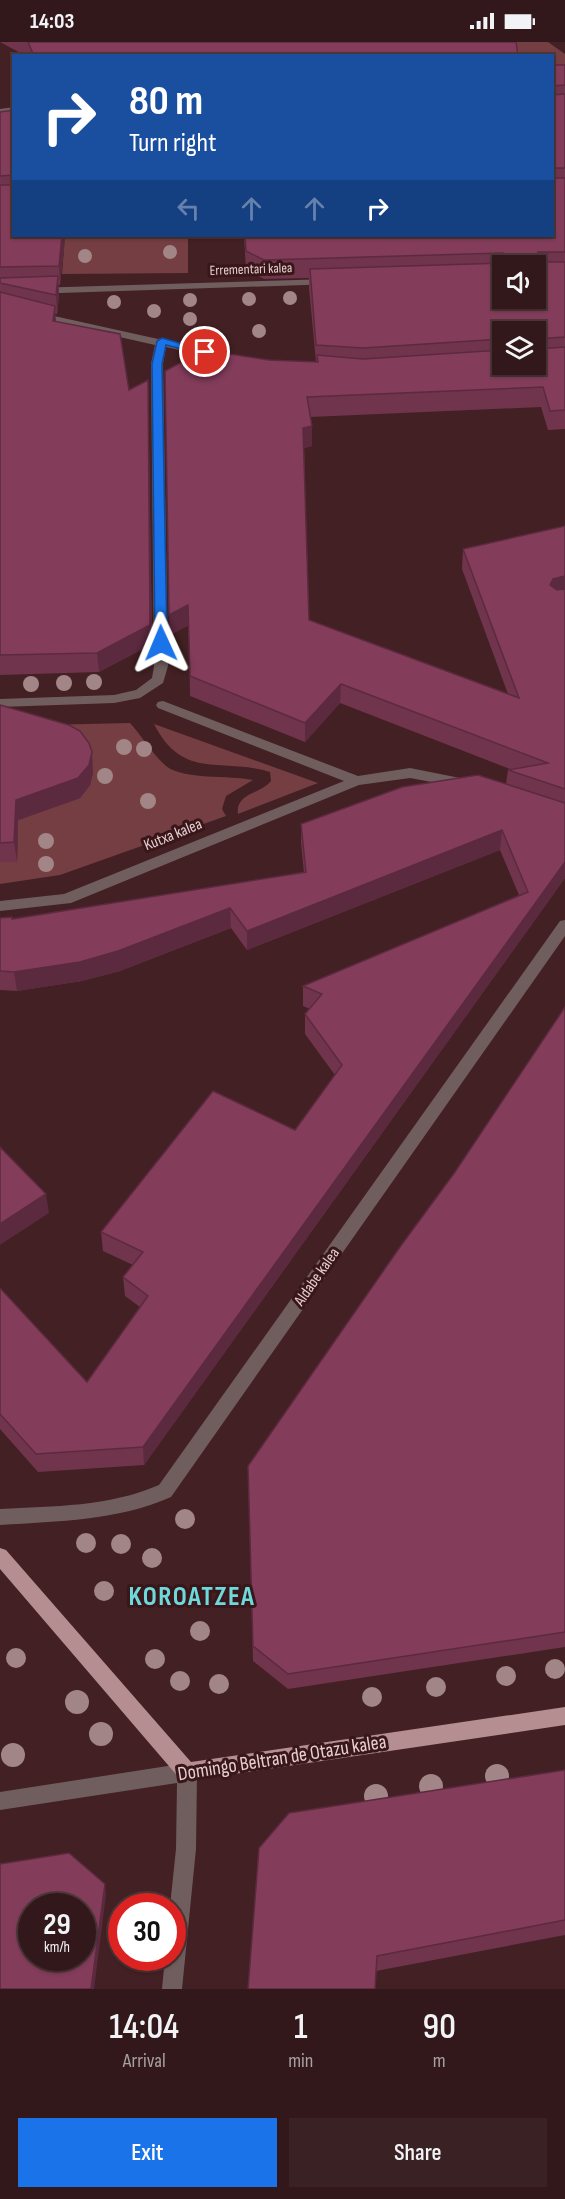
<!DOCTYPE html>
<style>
:root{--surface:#32181a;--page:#3a2123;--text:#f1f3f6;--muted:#a8a0a2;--line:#4d3739;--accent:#1a73e8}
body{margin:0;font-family:"Sofia Sans Condensed",sans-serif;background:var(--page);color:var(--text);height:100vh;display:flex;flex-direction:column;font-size:22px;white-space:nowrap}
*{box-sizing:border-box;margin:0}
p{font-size:20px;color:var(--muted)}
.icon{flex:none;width:33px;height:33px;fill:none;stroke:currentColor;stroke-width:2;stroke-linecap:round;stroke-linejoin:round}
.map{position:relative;height:1947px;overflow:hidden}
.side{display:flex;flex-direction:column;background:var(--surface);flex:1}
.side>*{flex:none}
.guide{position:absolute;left:12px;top:12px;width:542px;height:183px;border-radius:0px;box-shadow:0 2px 4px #0004,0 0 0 2px var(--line);background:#1a4fa0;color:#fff;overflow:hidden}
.controls{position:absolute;left:492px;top:213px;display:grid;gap:12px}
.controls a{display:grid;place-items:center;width:54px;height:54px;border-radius:0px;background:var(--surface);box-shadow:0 2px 4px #0004,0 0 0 2px var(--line);font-size:30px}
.speed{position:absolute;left:18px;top:1851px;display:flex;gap:12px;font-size:30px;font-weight:700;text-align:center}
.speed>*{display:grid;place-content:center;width:78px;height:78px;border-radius:50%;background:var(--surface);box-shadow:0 2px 4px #0004,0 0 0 2px var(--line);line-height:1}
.speed small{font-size:15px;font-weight:400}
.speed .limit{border:9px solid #d22;background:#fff;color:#111}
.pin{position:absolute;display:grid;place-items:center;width:51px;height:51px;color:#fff;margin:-26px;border:3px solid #fff;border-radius:50%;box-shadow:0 2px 6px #0007}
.me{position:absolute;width:66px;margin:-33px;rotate:359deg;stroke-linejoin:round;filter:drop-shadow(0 0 4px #0008)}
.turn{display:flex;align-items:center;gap:21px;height:126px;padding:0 18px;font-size:27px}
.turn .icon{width:78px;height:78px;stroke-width:2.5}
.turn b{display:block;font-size:42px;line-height:51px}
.lanes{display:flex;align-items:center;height:57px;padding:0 18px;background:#0003;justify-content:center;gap:30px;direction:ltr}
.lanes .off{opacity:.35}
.eta{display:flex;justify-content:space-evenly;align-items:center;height:102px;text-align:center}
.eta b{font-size:36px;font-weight:600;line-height:42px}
.action{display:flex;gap:12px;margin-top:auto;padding:12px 18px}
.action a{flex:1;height:69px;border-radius:0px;background:var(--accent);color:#fff;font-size:24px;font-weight:600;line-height:69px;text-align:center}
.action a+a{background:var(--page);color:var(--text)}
.status{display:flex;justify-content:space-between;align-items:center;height:42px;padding:0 30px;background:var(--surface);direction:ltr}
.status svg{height:16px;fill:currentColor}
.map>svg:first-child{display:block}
</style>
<div class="status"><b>14:03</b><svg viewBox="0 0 49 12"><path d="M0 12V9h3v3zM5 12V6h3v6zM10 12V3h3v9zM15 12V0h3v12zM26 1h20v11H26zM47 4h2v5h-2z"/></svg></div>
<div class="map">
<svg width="565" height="1947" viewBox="0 0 565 1947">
<rect width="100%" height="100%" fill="#432023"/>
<path fill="#743e42" d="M395,0H548L565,12V29L552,30V14H367Z
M65,194H188V231L62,232Z
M130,681C142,694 153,713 166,724C184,738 229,733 253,738L226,754L222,767L226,774L60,833L0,842V820L17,819L18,778L80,756L90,743L93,730L0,684Z
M154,682L318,741L238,772C235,751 261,752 271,739L270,730C221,715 183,739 154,682Z"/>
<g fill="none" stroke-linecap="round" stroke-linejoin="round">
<path fill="#705e5e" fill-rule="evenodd" d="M14,65V71L0,73V67Z
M330,237L335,240L334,242L0,253V247Z
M0,262L158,297L162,296L168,299L224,312L226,314L220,317L166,305L163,322L168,624L163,641L140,656L114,661L0,665V657L114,653L136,648L152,636L154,624L151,322L155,303L0,268Z
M163,659L358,734L410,726L475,739L477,742L470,747L410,736L359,743L71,861L0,869V859L64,852L344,739L158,666L156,663L158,660Z
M565,878V894L171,1455C116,1479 60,1479 0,1483V1467C54,1464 108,1465 159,1443L560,879Z
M187,1721L194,1723L197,1730L196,1807L182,1947H162L165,1916H172V1864H170L176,1807L177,1741L0,1768V1750Z"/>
<path fill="#b48e90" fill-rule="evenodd" d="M0,1506L6,1508L191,1720L565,1665V1683L187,1739L180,1737L0,1527Z"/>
</g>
<g fill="#a28587">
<circle cx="170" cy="210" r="7"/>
<circle cx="85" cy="214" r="7"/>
<circle cx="290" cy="256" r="7"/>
<circle cx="249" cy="257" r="7"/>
<circle cx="190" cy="258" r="7"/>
<circle cx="114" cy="260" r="7"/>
<circle cx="154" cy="269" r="7"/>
<circle cx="190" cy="277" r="7"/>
<circle cx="259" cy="289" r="7"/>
<circle cx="94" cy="640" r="8"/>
<circle cx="64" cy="641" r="8"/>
<circle cx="31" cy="642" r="8"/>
<circle cx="124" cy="705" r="8"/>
<circle cx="144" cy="707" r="8"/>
<circle cx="105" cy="734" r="8"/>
<circle cx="148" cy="759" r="8"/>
<circle cx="46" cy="799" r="8"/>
<circle cx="46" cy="822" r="8"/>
<circle cx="185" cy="1477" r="10"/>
<circle cx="86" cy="1501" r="10"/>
<circle cx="121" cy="1502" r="10"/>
<circle cx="152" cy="1516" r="10"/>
<circle cx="104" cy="1549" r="10"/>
<circle cx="200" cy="1589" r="10"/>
<circle cx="16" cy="1616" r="10"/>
<circle cx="155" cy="1617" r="10"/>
<circle cx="555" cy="1627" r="10"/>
<circle cx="506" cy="1634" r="10"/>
<circle cx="180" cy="1639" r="10"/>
<circle cx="219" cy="1642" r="10"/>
<circle cx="436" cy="1645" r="10"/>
<circle cx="372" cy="1655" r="10"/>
<circle cx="77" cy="1660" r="12"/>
<circle cx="101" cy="1692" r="12"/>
<circle cx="13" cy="1713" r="12"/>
<circle cx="497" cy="1734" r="12"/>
<circle cx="431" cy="1744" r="12"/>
<circle cx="376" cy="1754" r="12"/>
</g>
<path fill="#71344d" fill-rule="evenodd" d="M0,0H516L518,14H26Z
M552,23H565V387L548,388L541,365L310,375L312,384V404L304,406L309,578L508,652L462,527L463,507L565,484V836L144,1423L38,1430L0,1387V1246L87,1340L140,1265L125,1254L123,1235L133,1223L103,1209L101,1190L295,1088L335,1033L305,992V972L310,967L303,964V944L519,853L500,808L247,908L231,886L120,929L82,939L17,949L0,948V876L12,877L304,831L301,801V782L506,742L508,728L510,727L340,661L305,700L190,654L189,583L170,593L269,318L316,320L309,246V236L264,237L246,228L244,194H552ZM502,290H536V322H502Z
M14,68V194H65L60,243H58L59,253L57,272H55L56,279L129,348L148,338L152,602L99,630L0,633V70Z
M0,663L93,730L90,743L80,756L18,778L17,820H0Z
M565,965V1605L288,1647L253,1619L248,1424L455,1130Z
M565,1728V1893L376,1929L248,1947Z"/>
<path fill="#5c2a3f" d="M62,194H65L60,243L59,224Z
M58,234L59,253L57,272L56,253Z
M55,264L56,283L53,279Z
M148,338L152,602L99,630L97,611Z
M312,384V404L303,406V386Z
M565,534V554L550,543L553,537Z
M188,563L189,583L170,593L169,573Z
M341,642L340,661L305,700V681Z
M92,710L93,730L90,743L80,756L18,778L17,820L14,800L16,758Z
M502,788L500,808L247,908V889Z
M565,820V836L144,1423L143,1405Z
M230,866L231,886L120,929L82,939L17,949L14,930Z
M46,1152L49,1171L0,1203V1182Z
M105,1842L106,1853L94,1947H91Z"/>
<path fill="#833c5a" stroke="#5c2a3f" stroke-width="1.5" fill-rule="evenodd" d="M28,0H516L518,14H34Z
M552,23H565V43L552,44V53L565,52V126H552V136H565V210H538L535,218L538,220H565V295L536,297V300V290H502V297L363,306L316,303L310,227L504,221L506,213L503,211L264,218L246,209L245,194H552ZM502,224H536V256H502Z
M14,68V133L0,134V70Z
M0,143H14V194H62L59,224L0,225Z
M58,234L56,253L0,241V236Z
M0,250L55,264L53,279L120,292L129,348L148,338L150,583L97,611L0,613Z
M565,305V368L550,369L543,345L307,355L312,384L303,386L309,578L519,656L463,507L565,484V534L553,537L550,543L557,548L565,547V747L508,728L548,721L341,642L305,681L190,634L188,563L169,573L165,329L204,308L269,318L318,320L317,313L363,317L502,308V322H536V306L537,307Z
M0,663L69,683L80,689L89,701L92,710L89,723L78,736L16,758L14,800L0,801Z
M478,733L565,761V820L143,1405L36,1412L0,1372V1246L87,1340L148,1254L123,1235L143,1210L101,1190L213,1049L295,1088L342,1023L305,972L322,952L303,944L528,850L502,788L247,889L230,866L118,909L80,920L14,930L0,929V876L12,875V877L306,830L301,782L402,745Z
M565,965V1590L288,1632L253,1604L248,1424L400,1205L455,1130Z
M0,1105L46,1152L0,1182Z
M565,1728V1878L377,1914L375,1947H248L259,1806L289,1771Z
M69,1811L105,1842L91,1947H0V1822ZM32,1864H82V1916H32Z"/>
<path fill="#1a73e8" stroke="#114b97" stroke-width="1.5" d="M162,296L210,310L205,313L166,303L162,322L167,601L161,604L155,601L152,322L157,299Z"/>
<g text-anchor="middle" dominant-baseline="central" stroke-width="6" stroke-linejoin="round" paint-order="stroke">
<g font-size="14" fill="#e6cece" stroke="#381619">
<text transform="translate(251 227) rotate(-2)">Errementari kalea</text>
</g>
<g font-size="16" fill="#e6cece" stroke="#381619">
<text transform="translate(173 793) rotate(-22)">Kutxa kalea</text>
<text transform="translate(317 1235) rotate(-55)">Aldabe kalea</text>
</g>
<g font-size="20" fill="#e6cece" stroke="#381619">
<text transform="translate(282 1716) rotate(-9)">Domingo Beltran de Otazu kalea</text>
</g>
<g font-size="27" font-weight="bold" letter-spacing="1.5" fill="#6dd9da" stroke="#381619">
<text x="192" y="1555">KOROATZEA</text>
</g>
</g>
</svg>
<div class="controls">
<a><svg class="icon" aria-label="sound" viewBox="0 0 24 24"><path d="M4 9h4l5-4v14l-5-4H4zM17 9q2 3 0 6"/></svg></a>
<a><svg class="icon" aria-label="layers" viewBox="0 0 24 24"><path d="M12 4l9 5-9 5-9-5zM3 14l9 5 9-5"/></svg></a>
</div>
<div class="speed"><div>29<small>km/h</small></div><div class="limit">30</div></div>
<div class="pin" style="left:205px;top:310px;background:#d93025"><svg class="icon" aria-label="arrive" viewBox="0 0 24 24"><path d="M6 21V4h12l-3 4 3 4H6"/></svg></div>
<svg class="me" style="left:161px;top:601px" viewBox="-20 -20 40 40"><path d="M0-17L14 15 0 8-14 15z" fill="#1a73e8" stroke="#fff" stroke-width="4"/></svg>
<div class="guide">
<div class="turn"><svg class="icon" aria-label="right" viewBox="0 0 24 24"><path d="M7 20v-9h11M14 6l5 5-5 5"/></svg><div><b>80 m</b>Turn right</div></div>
<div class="lanes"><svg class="icon off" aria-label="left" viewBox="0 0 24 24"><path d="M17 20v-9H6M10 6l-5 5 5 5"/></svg><svg class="icon off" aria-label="ahead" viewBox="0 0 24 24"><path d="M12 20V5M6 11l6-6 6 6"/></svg><svg class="icon off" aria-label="ahead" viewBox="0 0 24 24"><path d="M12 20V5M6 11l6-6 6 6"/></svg><svg class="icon" aria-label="right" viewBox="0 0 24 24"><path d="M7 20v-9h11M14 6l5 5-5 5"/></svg></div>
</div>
</div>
<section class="side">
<div class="eta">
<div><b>14:04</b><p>Arrival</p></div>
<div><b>1</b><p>min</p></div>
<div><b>90</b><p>m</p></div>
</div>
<div class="action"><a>Exit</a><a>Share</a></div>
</section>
